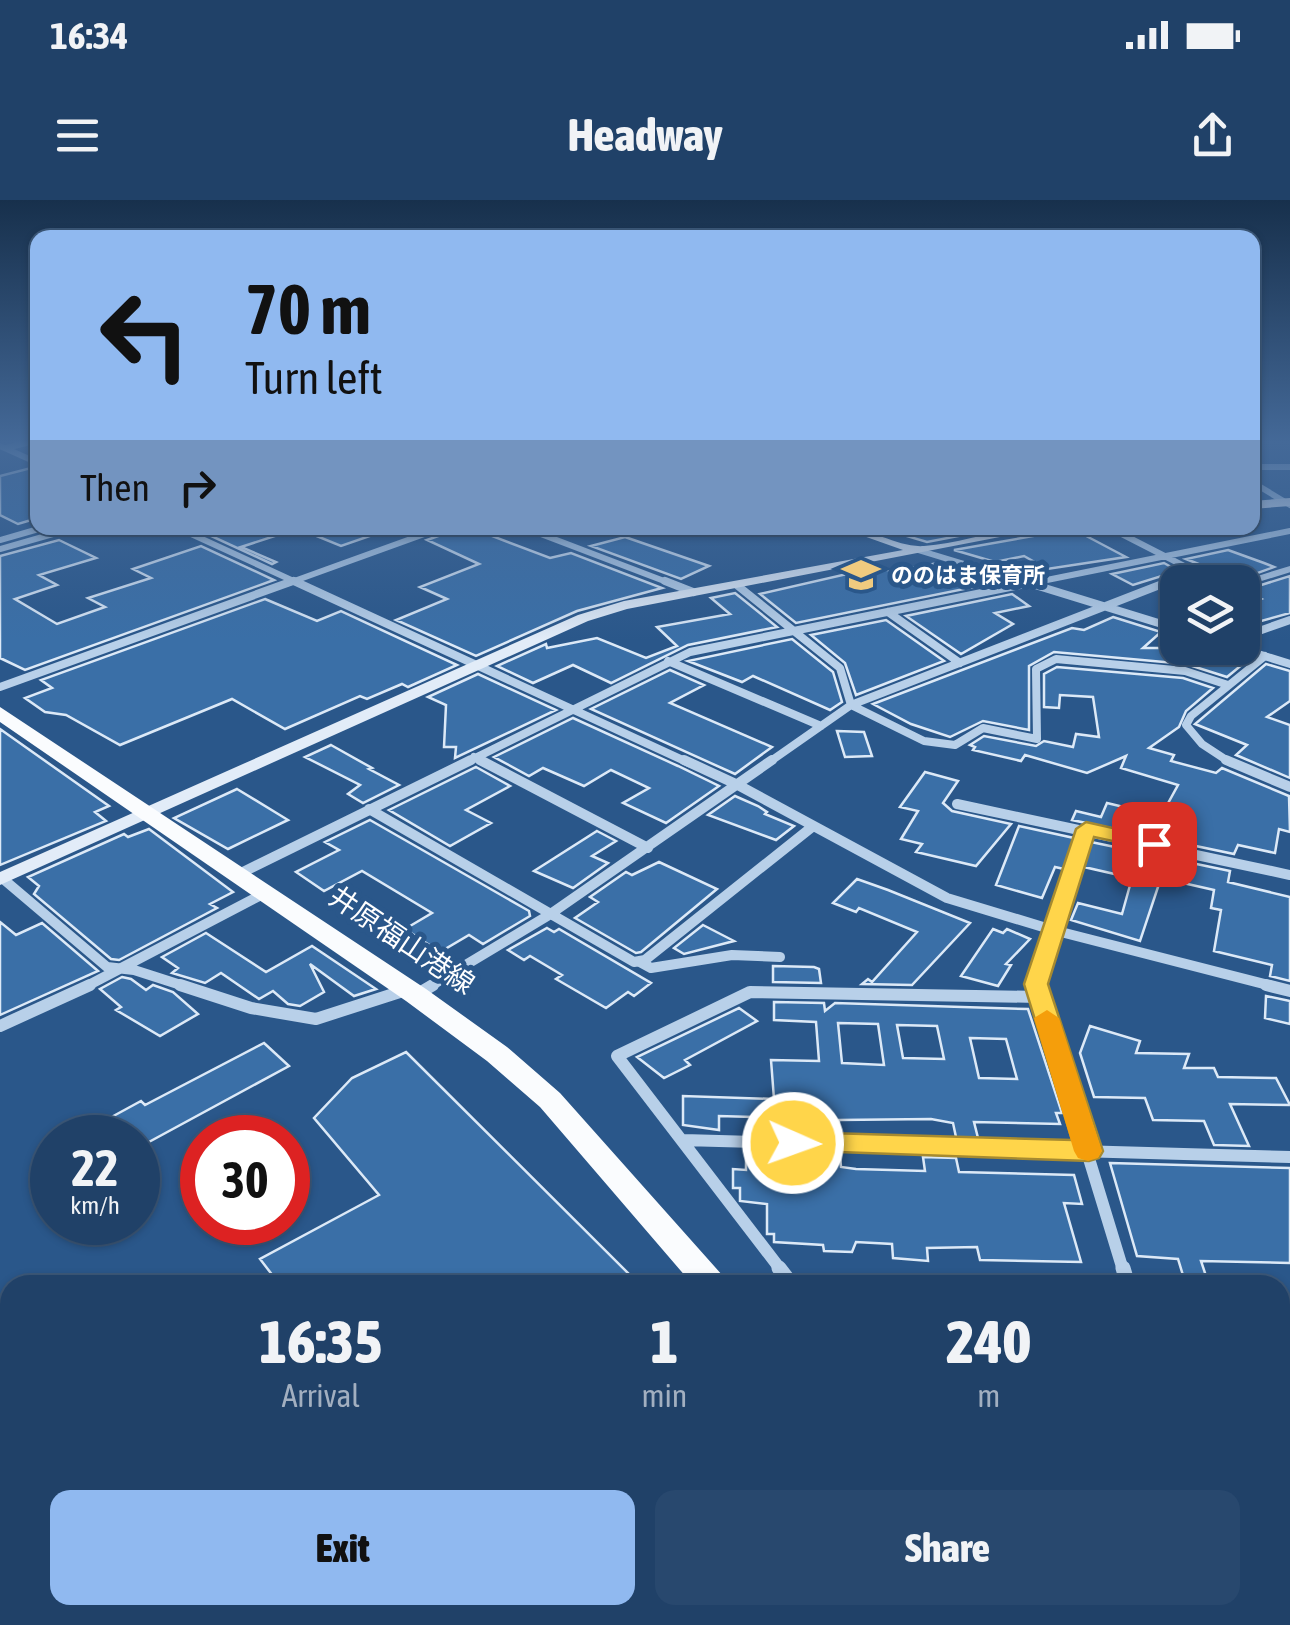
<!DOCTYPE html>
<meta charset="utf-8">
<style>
:root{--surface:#204168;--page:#28486e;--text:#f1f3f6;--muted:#a2afc0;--line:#3d5a7c;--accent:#90b9f0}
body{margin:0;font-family:"Asap Condensed","Noto Sans JP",sans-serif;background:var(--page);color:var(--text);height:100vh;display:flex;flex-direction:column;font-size:38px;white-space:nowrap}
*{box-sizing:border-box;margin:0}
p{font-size:32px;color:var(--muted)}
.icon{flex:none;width:55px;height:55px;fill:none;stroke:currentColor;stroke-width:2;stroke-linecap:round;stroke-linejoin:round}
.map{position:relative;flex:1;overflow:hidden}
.panel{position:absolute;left:0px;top:1075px;width:1290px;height:350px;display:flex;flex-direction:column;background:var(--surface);border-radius:30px 30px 0 0;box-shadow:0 2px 8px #0004,0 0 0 2px var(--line)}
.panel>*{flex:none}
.hud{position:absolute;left:30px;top:30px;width:1230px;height:305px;border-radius:20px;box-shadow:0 2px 8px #0004,0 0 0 2px var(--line);background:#90b9f0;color:#111;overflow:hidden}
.buttons{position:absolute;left:1160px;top:365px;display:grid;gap:20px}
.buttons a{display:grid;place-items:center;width:100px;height:100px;border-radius:20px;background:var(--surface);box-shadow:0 2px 8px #0004,0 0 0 2px var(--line);font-size:50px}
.speed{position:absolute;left:30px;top:915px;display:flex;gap:20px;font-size:50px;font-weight:700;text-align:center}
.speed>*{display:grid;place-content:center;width:130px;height:130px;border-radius:50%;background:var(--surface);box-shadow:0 2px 8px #0004,0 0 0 2px var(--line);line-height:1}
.speed small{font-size:25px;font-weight:400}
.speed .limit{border:15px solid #d22;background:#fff;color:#111}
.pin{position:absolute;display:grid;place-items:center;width:85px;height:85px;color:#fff;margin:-42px;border-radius:20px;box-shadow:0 5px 15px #0006}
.me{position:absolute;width:110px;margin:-55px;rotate:92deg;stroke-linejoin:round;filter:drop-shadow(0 0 8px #0008)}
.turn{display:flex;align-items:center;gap:35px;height:210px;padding:0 50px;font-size:45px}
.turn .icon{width:130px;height:130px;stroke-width:2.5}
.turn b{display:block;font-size:70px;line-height:85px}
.then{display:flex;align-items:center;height:95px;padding:0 50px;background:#0003;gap:20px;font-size:38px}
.eta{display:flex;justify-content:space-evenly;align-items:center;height:170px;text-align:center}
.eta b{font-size:60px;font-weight:800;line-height:70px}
.action{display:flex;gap:20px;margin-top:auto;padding:20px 50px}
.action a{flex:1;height:115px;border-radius:20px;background:var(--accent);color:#111;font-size:40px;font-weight:800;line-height:115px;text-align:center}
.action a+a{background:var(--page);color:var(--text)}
.status{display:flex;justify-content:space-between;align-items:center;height:70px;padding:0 50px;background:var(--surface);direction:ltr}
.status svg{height:28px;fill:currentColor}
header{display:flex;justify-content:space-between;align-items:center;height:130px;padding:0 50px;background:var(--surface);font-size:45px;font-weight:800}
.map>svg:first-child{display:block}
</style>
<div class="status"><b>16:34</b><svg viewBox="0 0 49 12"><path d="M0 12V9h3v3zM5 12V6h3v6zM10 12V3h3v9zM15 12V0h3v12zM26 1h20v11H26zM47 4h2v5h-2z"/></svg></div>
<header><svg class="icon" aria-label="menu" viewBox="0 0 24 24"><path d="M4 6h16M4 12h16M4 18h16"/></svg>Headway<svg class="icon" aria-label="share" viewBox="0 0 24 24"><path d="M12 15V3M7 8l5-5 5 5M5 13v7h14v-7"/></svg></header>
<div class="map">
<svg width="1290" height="1425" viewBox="0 0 1290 1425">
<rect width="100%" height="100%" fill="#2a578a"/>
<path fill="#3a6fa7" stroke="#dce9f7" stroke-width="2.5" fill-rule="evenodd" d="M31,268L38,270V318L18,324L0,315V276Z
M194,328H290V331L241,347L276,362L272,364Z
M297,328H386L387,330L341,346Z
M448,328H510L492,336L550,358L571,353L662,388L577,411L476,456L396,420L447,399L420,387L479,364L427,340L444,334Z
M894,328H1000L927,342L893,332Z
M1073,329L1126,357L1047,369L1024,356L995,362L954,350Z
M625,337L709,366L681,379L591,346Z
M59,340L96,358L39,375L57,385L15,399L57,424L105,407L88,398L151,378L133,369L201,346L274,380L25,470L0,458V356Z
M1228,350L1264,363L1274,367L1233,382L1229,376L1186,359Z
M938,363L994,383L796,423L760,394L873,368L895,371Z
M1164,363L1178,371L1133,385L1112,374Z
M1290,376V413L1243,426L1248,424L1242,421V406L1261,399L1242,391Z
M735,393L777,427L688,445L611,483L573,465L533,483L497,466L546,444L547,448L597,438L646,458L677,446L657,427L730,414L711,398Z
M1012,394L1029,406L995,413L1013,424L961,454L906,416Z
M265,399L317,421L341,411L457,465L408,487L402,484L367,499L360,496L285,529L232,499L120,545L66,515L45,512L25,498L52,488L41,480Z
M1113,417L1161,432L1143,448H1232L1234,454L1249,459L1227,477L1186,464L1054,452L1029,466V530L983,521L950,537L911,524L873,504L1072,428L1084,430Z
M886,420L944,461L856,495L845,463L811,435Z
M792,439L833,472L842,502L830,510L753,476L742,482L688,461Z
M1266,464L1290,471V501L1267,517L1290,525V578L1236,555L1247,545L1195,524Z
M1057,467L1183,478L1213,488L1186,511L1179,527L1149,548L1174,555L1171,561L1216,573L1222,568L1289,596L1290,632L1279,629L1275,653L1238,645L1234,654L1072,620L1076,611L1101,617L1107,603L1161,616L1178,585L1121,568L1126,556L1087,573L1025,555L1021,561L973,550L975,547L970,545L984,536L1036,546L1044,541L1073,547L1076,534L1099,537L1093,497L1060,495L1059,508L1044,507V474Z
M670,470L704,485L670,503L772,547L735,574L591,509Z
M478,474L556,510L455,558L456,547H444L446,505L428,497Z
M573,518L678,566L719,586L666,623L623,603L649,588L611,570L584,586L543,568L529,576L494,557Z
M0,529L109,606L95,612L106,621L0,665Z
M837,531L864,532L872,556L845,557Z
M331,545L372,568L369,569L399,585L363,603L348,594L360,585L305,557Z
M476,567L510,586L466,610L491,623L450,646L389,610Z
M925,572L958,581L943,603L952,611L1011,624L976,666L916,652L922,644L901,639L918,611L900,607Z
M237,589L288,620L228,649L174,618Z
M735,596L758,606L767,612L765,614L794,626L776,640L708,615Z
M370,620L529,711L530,716L483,744L469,735L440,752L405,729L432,713L362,671L324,691L296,672L339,650L325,642Z
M1019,626L1074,638L1064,669L1055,667L1042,698L996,685Z
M149,629L233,692L210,704L217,708L119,760L111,759L34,694L39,686L28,677L124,634L128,637Z
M597,631L616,641L592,656L608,663L573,688L534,671Z
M1091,642L1230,671L1228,682L1290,697V781L1270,776L1272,765L1214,751L1221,710L1211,708L1214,690L1161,678L1140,741L1071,720L1078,703L1122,714L1132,678L1084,667Z
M659,662L717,689L641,752L636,753L575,718L598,702L590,697L626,672L632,675Z
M857,679L888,690L970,723L912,785L862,784L868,779L872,782L917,732L859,708L856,712L833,703Z
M0,722L16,735L42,723L98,771L0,815Z
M703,725L734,741L684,754L674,748Z
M547,728L554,732L559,729L651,783L634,796L628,792L606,808L556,779L562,775L530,756L524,760L508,750Z
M993,729L1003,733L1007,729L1030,739L1006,764L1011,765L998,786L961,776Z
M206,733L266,772L312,746L376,789L354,796L310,764L324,792L300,806L288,804L273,791L259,799L221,773L205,783L172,773L178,768L162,757Z
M773,766L814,767L819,769L821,783L773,782Z
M122,777L131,779L146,790L153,785L173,792L198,814L160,836L116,810L121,807L100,789Z
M1266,796L1290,801V824L1265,818Z
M774,802L824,803L825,811L835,803L1028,809L1062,913H1056L1060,924L974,922L978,938L956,937L953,923L931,919L839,920V934L754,932L753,917L719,916V930L683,925V896L774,899L771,860L819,861L816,822L774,820ZM838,823L878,824L884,865L842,863ZM897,825L937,826L944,859L903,858ZM970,838L1006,839L1017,879L979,878Z
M739,808L757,821L685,860L690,865L664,878L637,857Z
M1090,826L1140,841L1136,853L1189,854L1184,868H1214L1218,877L1276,878L1290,905L1230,904L1249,946L1214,945L1204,921L1153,920L1145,898L1094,897L1080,853Z
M264,843L289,866L147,943L142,938H73L141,901L145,905Z
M406,852L640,1085H280L260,1059L379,995L314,918L352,878Z
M746,952L840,954L841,967L856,969L925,971L923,957L956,958L959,972L1074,975L1082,1004L1064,1003L1081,1062L980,1060L977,1047L927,1048L928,1061L893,1058L892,1044L856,1042L852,1052L824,1051L823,1045L774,1042V1034H767V1004L740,1001V988H733V969L746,970Z
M1110,963L1290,968V1063L1201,1061L1209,1085H1186L1178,1059L1137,1056Z"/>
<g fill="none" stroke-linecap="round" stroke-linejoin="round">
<path stroke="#b8d0e9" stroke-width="6" d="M0,246L38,263
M6,248L34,241
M1252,267H1290
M1252,282L1290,305
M178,328L300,384
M525,328L672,384
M1110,328L1188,368L1189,374L1163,384
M0,340L42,328
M0,349L74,328
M918,350L1030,384
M1189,370L1226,382
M286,384L441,328
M1027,384L1290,331
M1242,384L1290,369"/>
<path stroke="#b8d0e9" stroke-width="8" d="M294,381L689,563
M665,381L693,392
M1022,381L1178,429
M1242,384L1250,381
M738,386L840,468L851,505L924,541L955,545L983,528L1037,539L1036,469L1056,459L1185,471L1228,485
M888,412L960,463
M1242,437L1290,420
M1239,448L1290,464
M668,461L821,526
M0,487L293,381
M474,557L485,563
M465,563L690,452L1040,381
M768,563L851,505L1170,381
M1231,563L1202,544L1186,525L1191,516L1265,456"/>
<path stroke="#b8d0e9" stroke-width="10" d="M480,560L648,648
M684,560L738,585L947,698L1053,730L1276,787
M1226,560L1290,587
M957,604L1290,675
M369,609L634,762L645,760L812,627
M237,675L471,560
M2,678L107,767L134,770L187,787
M640,762L651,768L732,755L780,757
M85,787L263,694
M429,787L549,715L772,560
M1037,787L1086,629"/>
<path stroke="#b8d0e9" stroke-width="12" d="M180,785L251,808L316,819L406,790
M1036,785L1123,1070
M1266,785L1290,791
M416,795L433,785
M0,826L90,785
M683,940L1290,957
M781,1070L617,856L750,792L1039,797"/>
<path stroke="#b8d0e9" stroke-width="15" d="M779,1068L792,1085
M1123,1068L1128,1085
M1280,1101L1290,1102
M1280,1319H1290
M312,1425L336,1415"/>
<path fill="#e2ecf8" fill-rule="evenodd" d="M1290,298V306L1252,309V301Z
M841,328C869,326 896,348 924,346C965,343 1006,325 1047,328L627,409L588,421L0,685V672L578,415L624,401L903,350Z"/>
<path fill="#fafcfe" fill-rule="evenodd" d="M0,507L426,789L507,847L560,893L731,1085H693L540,907L487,861L406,801L0,522Z
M1113,1415H1173L1177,1425H1117Z"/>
</g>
<linearGradient id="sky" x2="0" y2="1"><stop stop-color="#17304c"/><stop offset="0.55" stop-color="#446998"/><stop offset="1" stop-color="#446998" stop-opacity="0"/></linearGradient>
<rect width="1290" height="440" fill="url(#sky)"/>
<path fill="#ffd54a" stroke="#a68a30" stroke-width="2.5" d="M1086,622L1162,639L1165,644L1154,650L1094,637L1048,784L1103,951L1099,958L1089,961L783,950L779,943L783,935L793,932L1072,940L1024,784L1076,629Z"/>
<path fill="#f59e0b" d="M1047,810L1059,818L1102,951L1098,958L1088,961L1078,958L1074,951L1034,818Z"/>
<defs>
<g id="school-bare" transform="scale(3)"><path d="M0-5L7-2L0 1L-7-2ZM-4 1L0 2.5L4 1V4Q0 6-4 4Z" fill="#f0cb7f" stroke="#2a578a" stroke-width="2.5" paint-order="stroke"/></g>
</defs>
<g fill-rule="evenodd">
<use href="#school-bare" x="861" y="375"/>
</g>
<g text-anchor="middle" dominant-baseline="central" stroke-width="10" stroke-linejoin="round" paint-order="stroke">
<g font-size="22" font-weight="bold" fill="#fff" stroke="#2a578a" text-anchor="start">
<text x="891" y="375">ののはま保育所</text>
</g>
<g font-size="28" fill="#fff" stroke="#2a578a">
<text transform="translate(402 740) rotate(34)">井原福山港線</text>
</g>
</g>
</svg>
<div class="buttons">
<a><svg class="icon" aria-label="layers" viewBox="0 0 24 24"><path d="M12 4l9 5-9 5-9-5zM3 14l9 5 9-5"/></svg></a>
</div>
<div class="speed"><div>22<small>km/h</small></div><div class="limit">30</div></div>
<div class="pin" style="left:1154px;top:644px;background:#d93025"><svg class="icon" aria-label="arrive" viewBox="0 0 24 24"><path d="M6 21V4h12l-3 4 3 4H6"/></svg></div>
<svg class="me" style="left:793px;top:943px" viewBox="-20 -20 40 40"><circle r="17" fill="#ffd54a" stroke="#fff" stroke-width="3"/><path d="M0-11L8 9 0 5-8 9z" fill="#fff"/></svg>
<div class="hud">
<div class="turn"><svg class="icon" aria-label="left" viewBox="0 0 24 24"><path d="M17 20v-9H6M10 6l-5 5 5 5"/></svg><div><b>70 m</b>Turn left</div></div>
<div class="then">Then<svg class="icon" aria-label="right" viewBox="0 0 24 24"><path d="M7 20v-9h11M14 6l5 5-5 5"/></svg></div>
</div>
<section class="panel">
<div class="eta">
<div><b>16:35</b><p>Arrival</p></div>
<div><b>1</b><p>min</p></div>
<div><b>240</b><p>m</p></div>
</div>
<div class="action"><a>Exit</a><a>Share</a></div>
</section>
</div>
